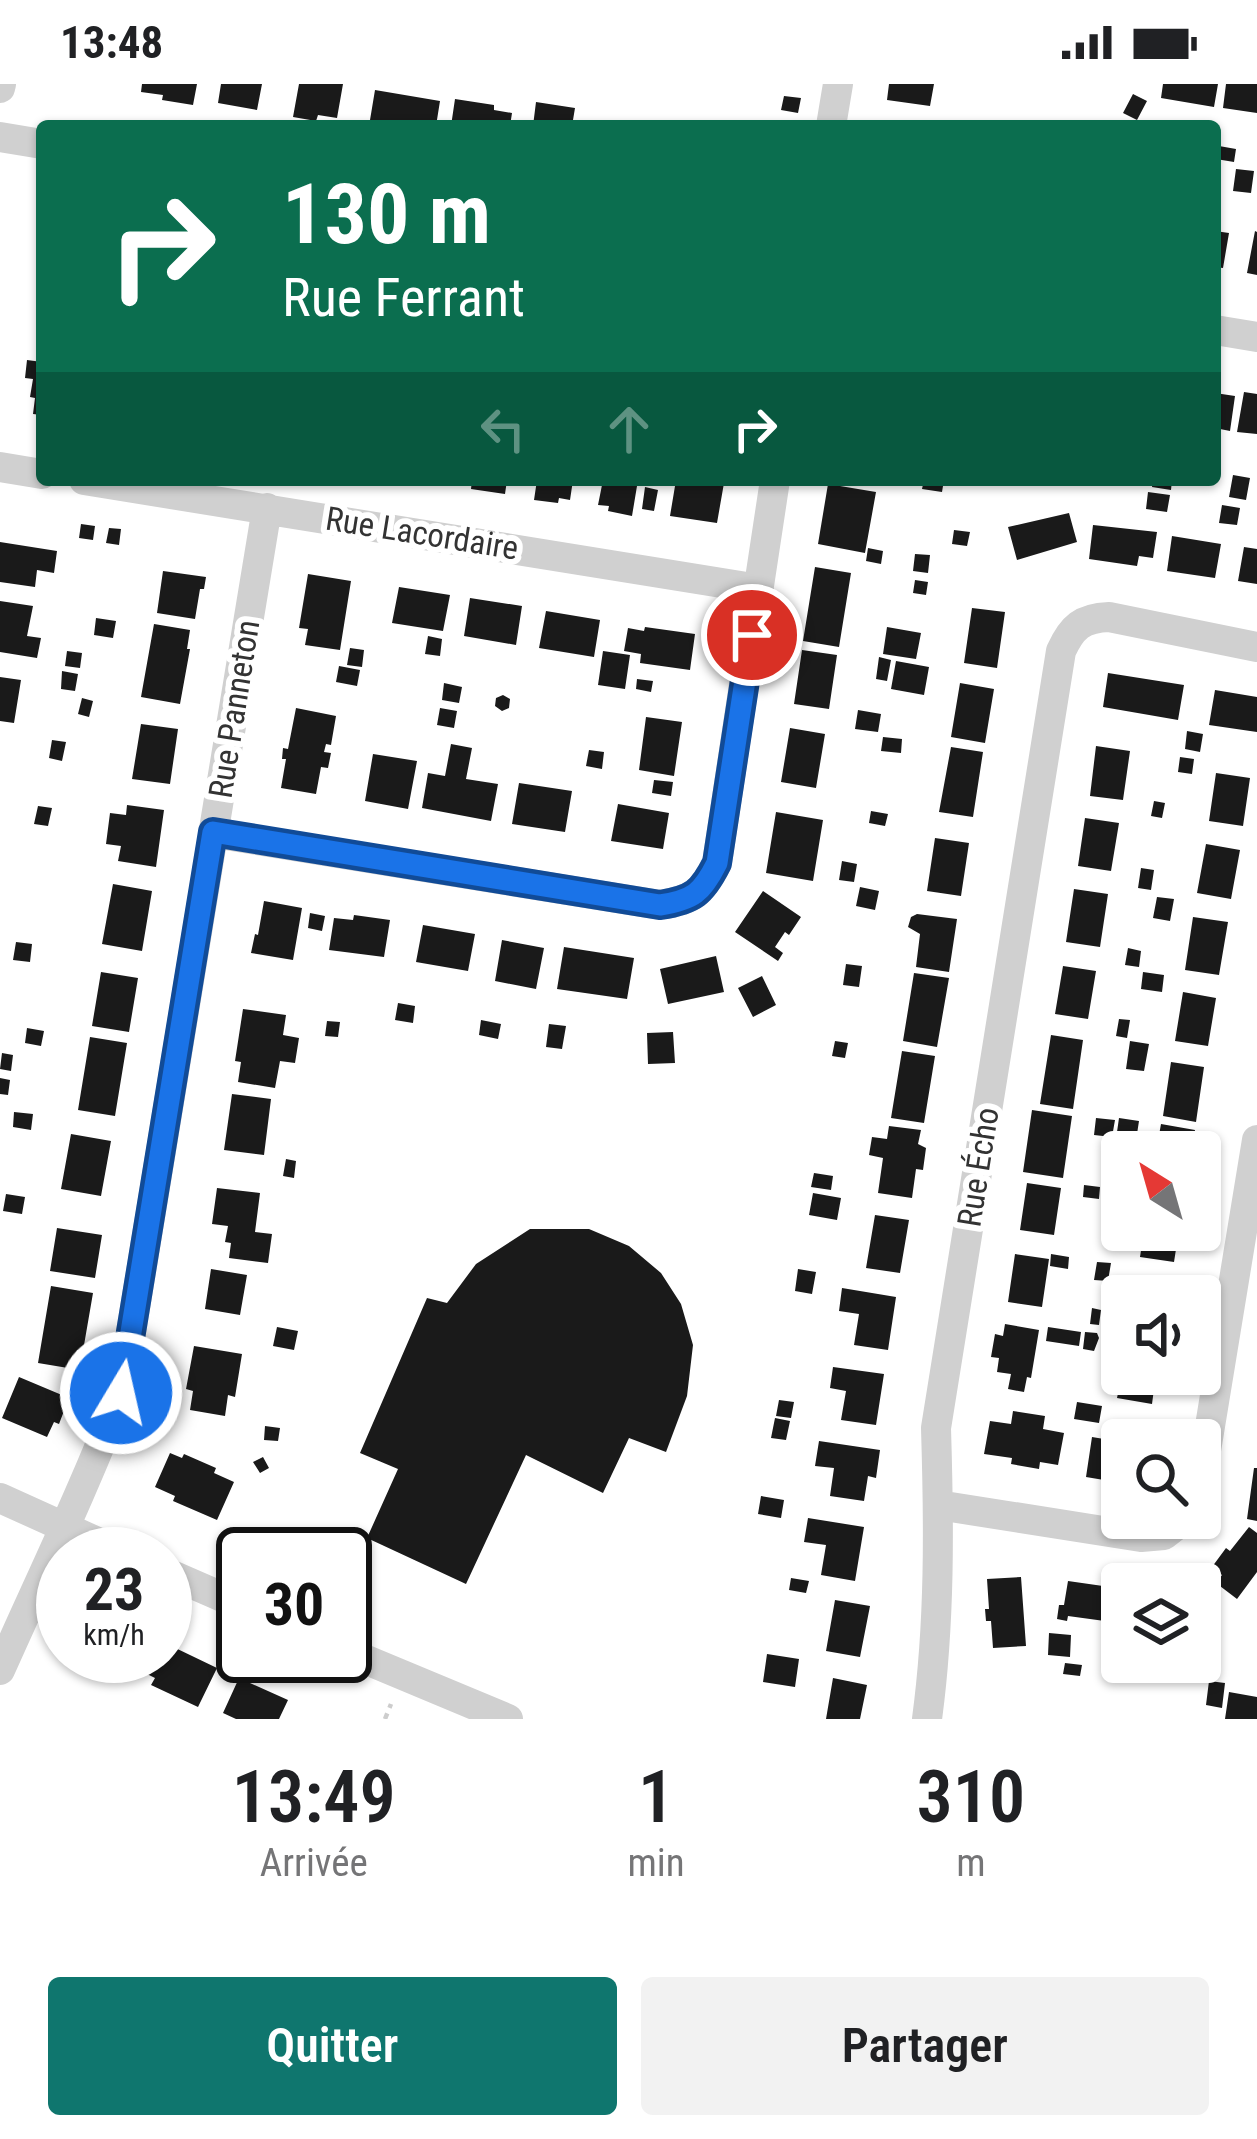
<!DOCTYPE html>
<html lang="fr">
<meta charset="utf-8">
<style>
:root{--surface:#fff;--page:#f2f2f2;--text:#202124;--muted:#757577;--accent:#0f766e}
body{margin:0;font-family:"Roboto Condensed",sans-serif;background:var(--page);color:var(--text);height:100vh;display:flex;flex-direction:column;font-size:45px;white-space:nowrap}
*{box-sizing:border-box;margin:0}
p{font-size:39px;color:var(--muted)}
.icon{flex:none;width:66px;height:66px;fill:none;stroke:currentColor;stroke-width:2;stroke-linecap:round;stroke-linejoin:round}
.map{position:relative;height:1635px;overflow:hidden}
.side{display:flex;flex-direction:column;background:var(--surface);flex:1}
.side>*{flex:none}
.top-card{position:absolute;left:36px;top:36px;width:1185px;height:366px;border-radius:12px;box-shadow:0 3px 9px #0004;background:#0b6e4f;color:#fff;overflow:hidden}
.needle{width:78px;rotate:323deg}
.controls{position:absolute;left:1101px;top:1047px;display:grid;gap:24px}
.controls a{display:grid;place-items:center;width:120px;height:120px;border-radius:12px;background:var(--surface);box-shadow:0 3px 9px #0004;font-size:60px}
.speed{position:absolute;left:36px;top:1443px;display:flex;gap:24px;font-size:60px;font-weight:700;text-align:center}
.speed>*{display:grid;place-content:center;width:156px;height:156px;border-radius:50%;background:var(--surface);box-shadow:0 3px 9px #0004;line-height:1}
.speed small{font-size:30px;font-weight:400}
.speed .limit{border:6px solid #111;border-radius:18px;background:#fff;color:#111}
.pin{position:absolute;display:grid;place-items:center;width:102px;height:102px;color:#fff;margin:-51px;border:6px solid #fff;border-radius:50%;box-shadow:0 3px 12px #0007}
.me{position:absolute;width:132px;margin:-66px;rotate:9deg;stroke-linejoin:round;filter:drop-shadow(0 0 9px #0008)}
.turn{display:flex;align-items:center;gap:42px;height:252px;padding:0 48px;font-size:54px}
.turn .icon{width:156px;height:156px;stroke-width:2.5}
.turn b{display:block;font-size:84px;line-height:102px}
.lanes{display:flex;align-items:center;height:114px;padding:0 48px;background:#0003;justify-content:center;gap:60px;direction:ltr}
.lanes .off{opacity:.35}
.eta{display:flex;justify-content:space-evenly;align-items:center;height:204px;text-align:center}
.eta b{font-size:72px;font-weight:600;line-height:84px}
.cta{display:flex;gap:24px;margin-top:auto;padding:24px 48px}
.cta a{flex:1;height:138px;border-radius:12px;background:var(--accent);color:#fff;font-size:48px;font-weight:600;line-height:138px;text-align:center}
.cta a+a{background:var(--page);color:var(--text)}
.status{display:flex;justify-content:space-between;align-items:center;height:84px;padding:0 60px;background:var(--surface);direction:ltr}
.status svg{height:33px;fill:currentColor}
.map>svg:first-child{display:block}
</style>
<div class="status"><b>13:48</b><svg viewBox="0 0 49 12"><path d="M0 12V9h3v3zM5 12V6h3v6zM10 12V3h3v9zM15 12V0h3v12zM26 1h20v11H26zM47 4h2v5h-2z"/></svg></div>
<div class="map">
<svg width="1257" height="1635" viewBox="0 0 1257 1635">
<rect width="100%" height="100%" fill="#fff"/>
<path fill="#1a1a1a" d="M142,0H197L193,21L162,16L163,11L141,8Z
M221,0H262L257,26L218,19Z
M299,0H343L337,34L318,31L316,37L293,33Z
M889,0H934L930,22L887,16Z
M1163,0H1218L1214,23L1161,14Z
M1226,0H1257V29L1223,24Z
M375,6L440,17L436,42H369Z
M1133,10L1147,17L1137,36L1123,29Z
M784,12L801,14L798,29L781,26Z
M455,15L494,21V26L512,29L510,42H451Z
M536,18L575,24L572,42H533Z
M1219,62L1236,65L1234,78L1216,75Z
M1236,85L1254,87L1251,109L1233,107Z
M1215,147L1229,149L1223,184L1215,183Z
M1255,147L1257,148V191L1247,189Z
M27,276L42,278V331L33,330L35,314L30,313L33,295L25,294Z
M1244,308L1257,310V350L1237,348Z
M1215,309L1235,312L1230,347L1215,344Z
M1233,391L1250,394L1246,416L1229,413Z
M472,396H507L505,410L471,405Z
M537,396H573L570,416L559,414L558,419L534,416Z
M603,396H638L632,432L608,427L609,422L598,421Z
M676,396L724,399L717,439L670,432Z
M924,396H944L942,408L922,405Z
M1153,396H1172L1171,406L1152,403Z
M828,400L876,408L865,469L818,460Z
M645,403L658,406L654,427L642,425Z
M1148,408L1170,411L1167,428L1146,425Z
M1222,421L1240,424L1237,441L1219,439Z
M1069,429L1077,458L1017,476L1008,443Z
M81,440L95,442L93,456L79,454Z
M1093,441L1157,448L1153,474L1139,472L1137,482L1089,475Z
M109,444L121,445L119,461L106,459Z
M954,446L970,448L967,462L952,460Z
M1172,452L1221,460L1215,494L1167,487Z
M0,458L57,467L54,489L37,486L35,503L0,498Z
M1244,463L1257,465V500L1238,497Z
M868,464L883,467L881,480L866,477Z
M915,470L930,471L928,489L913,487Z
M815,483L851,489L839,563L803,557Z
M163,487L206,493L204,505H200L195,535L157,529Z
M308,490L351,497L340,566L305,561L308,545L299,544Z
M915,496L928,498L926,511L913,509Z
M399,503L450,511L443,547L392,539Z
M470,514L522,522L516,561L464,552Z
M0,517L33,522L27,552L41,554L37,574L0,568Z
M972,524L1005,528L997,584L964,579Z
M546,527L600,536L594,573L539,564Z
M96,534L116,537L113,554L94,551Z
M154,540L190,546L187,565H190L180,620L141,613Z
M645,543L695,550L690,586L640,579L641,570L624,567L628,544L644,547Z
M887,543L921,549L916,575L883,570Z
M428,552L442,555L440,572L425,570Z
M350,564L364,566L362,583L347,581Z
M802,566L837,571L829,625L794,620Z
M67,567L82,569L80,584L65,582Z
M603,567L630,571L625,605L598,601Z
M879,573L891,576L887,597L876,595Z
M896,577L929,583L924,611L891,605Z
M339,582L360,586L357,602L336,598Z
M62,587L78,590L75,607L61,605Z
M1108,589L1184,601L1178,636L1103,623Z
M0,593L21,596L14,639L0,637Z
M637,595L653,597L651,608L636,605Z
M444,599L462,603L459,619L442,616Z
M960,599L994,605L985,659L951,653Z
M1215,606L1257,613V648L1209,641Z
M503,611L510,615L509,624L502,627L495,622L496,614Z
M82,614L93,617L89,633L78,630Z
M296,624L336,632L331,661L326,660L324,668L331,669L328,684L321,683L316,710L281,704L286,675H282L283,664L288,665Z
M440,624L457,627L454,644L437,641Z
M858,626L881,630L878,648L855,645Z
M646,633L682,638L674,692L639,686Z
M141,640L178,645L170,700L132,695Z
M790,644L825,650L816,704L781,698Z
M1187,647L1203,650L1200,668L1185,665Z
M883,653L902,655L901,669L881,667Z
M52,656L66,658L62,677L49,674Z
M451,660L472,664L466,695L498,700L491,737L422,724L428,689L445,692Z
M1096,662L1130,667L1123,716L1090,712Z
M951,663L983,668L973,733L939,728Z
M589,666L604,668L602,685L586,682Z
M373,670L417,677L408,725L365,717Z
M1180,673L1194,675L1192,690L1178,688Z
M1216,689L1250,694L1243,742L1209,737Z
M654,696L673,698L671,712L652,709Z
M519,699L572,707L565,748L512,740Z
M1154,717L1165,719L1162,734L1151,732Z
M618,720L669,729L663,765L611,757Z
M127,721L164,726L156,783L118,777L121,762L106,760L110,729L126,731Z
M38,722L52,724L48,742L34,740Z
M871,727L888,730L885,742L869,739Z
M776,728L823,736L813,797L766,789Z
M1085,734L1119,739L1111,787L1078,782Z
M935,754L969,759L961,812L927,807Z
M1206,760L1240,766L1231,815L1197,809Z
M842,777L857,780L854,798L839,796Z
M1141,784L1154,786L1151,806L1138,804Z
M113,800L152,807L142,867L102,860Z
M860,803L879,807L875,826L856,822Z
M1074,805L1108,810L1100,863L1066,858Z
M763,807L801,833L789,851L785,848L775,863L783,869L778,877L735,848Z
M1157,813L1174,815L1170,837L1153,834Z
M264,817L302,824L293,876L251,869L255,850L258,851Z
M310,829L325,832L322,847L308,844Z
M917,830L957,835L949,888L916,883L920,850L908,843L911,833Z
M354,831L390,836L384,873L329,866L334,834L353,836Z
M1193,833L1228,838L1219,891L1185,886Z
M423,841L475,850L468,887L416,878Z
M502,856L544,864L536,905L495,897Z
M16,858L32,860L30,878L13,876Z
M564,863L634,874L627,915L557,905Z
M1128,864L1141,867L1139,883L1125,881Z
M716,872L724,908L668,920L660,885Z
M846,880L862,882L859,903L843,901Z
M1063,882L1096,887L1088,935L1055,930Z
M101,888L138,894L129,948L92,942Z
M1143,888L1164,891L1162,908L1141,905Z
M914,889L949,894L937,963L903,957Z
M762,892L776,921L753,933L738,904Z
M1183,908L1216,914L1208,962L1175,957Z
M398,919L415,922L413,939L395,936Z
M243,925L286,931L283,951L299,954L295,979L280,977L275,1004L238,998L241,978L235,977Z
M1119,935L1130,936L1127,954L1116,952Z
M481,936L501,940L498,955L479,951Z
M327,937L340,938L338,953L325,952Z
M549,940L566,942L562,965L546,963Z
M27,944L44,947L41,962L25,959Z
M673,948L675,979L648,980L647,949Z
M1051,951L1083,956L1073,1025L1040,1020Z
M90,953L127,959L115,1032L78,1026Z
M835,957L848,959L845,974L832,972Z
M1130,957L1149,960L1144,987L1126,985Z
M902,967L935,972L924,1039L891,1034Z
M2,969L13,971L11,987L0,985Z
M1171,978L1204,983L1196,1038L1163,1032Z
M0,994L10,996L8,1011L0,1010Z
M232,1010L271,1015L264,1071L224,1066Z
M1032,1026L1072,1032L1063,1094L1023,1088Z
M14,1028L33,1030L31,1046L13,1043Z
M1096,1034L1115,1036L1112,1053L1094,1051Z
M1119,1034L1139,1037L1137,1050L1117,1048Z
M1161,1040L1195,1046L1192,1068H1156Z
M889,1042L921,1046L918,1060L926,1064L923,1086L916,1085L912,1114L878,1109L883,1074L869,1071L872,1053L887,1055Z
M71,1050L111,1057L101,1112L61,1105Z
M286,1075L296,1077L294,1094L283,1092Z
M814,1089L833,1092L831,1106L811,1103Z
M1027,1099L1061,1104L1054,1151L1020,1146Z
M1084,1101L1100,1103L1099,1115L1083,1113Z
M217,1104L260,1109L255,1148L272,1150L268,1179L229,1174L231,1159L225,1158L228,1142L212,1140Z
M1109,1106L1122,1107V1125L1106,1123Z
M813,1109L841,1114L837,1136L809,1131Z
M6,1110L25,1113L22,1130L3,1127Z
M1105,1124L1122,1127L1120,1144L1103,1142Z
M875,1131L909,1136L900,1189L866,1184Z
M57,1144L102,1151L95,1194L50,1187Z
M530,1145H589L629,1162L661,1189L681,1220L693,1261L687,1312L666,1368L629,1354L603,1409L526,1371L466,1500L367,1454L398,1385L360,1369L427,1214L447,1219L476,1180Z
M1144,1146H1179L1174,1178L1140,1173Z
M1015,1170L1049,1175L1042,1223L1008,1218Z
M1051,1170L1069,1173L1068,1185L1050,1182Z
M1097,1178L1111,1179L1108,1197L1094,1196Z
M211,1185L247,1191L240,1231L205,1225Z
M798,1185L816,1188L812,1210L795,1207Z
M1136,1195L1170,1201L1168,1212H1134Z
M51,1202L93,1209L83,1267L77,1266L74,1285L38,1279Z
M842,1204L896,1213L888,1266L854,1261L859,1230L839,1227Z
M1092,1224L1101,1226L1099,1241L1090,1240Z
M1005,1240L1039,1246L1031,1294L1027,1293L1024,1308L1008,1305L1011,1290L997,1288L999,1274L991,1273L995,1250L1003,1252Z
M277,1243L298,1247L294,1266L273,1262Z
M1048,1243L1081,1248L1079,1262L1046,1257Z
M1085,1248L1097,1249L1099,1254L1094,1267L1083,1265Z
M194,1262L242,1270L235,1313L228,1311L225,1332L190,1326L193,1307L186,1305Z
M833,1283L884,1290L876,1341L841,1336L846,1307L830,1304Z
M1122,1290H1156L1152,1320L1117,1314Z
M19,1293L69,1314L59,1340L54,1338L47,1353L2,1334Z
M779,1316L794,1318L791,1334L776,1332Z
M1077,1318L1102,1322L1099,1339L1074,1335Z
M1013,1327L1045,1332L1043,1345L1064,1349L1058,1381L1040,1378L1039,1385L1011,1380L1012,1374L984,1370L990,1337L1011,1340Z
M775,1334L790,1337L786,1356L771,1354Z
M265,1342L280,1344L278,1357L264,1356Z
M1092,1353L1122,1358V1399L1086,1393Z
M819,1357L880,1366L876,1394L868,1392L864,1417L830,1412L834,1384L815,1382Z
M170,1369L182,1374L184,1370L216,1384L214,1389L234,1398L217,1436L173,1417L175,1412L155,1403Z
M263,1373L269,1384L260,1389L253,1378Z
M1254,1384H1257V1437L1247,1435Z
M761,1412L784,1416L781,1434L758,1430Z
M808,1434L864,1443L855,1497L821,1491L826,1461L804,1458Z
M1249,1443L1257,1449V1488L1237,1515L1216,1499L1222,1491L1212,1483L1226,1464L1230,1467Z
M1021,1493L1026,1562L993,1564L991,1537H986L985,1525H989L987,1495Z
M791,1494L809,1497L806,1509L789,1506Z
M1068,1497L1117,1504L1112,1538L1068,1532L1067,1537L1057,1535L1059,1521H1064Z
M835,1516L870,1522L860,1573L826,1567Z
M1049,1549L1071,1551L1070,1573L1048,1571Z
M165,1559L217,1584L198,1623L151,1601L155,1594L145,1589L153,1572H165Z
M767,1570L799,1575L795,1603L763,1598Z
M88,1572H135L127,1589Z
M1065,1579L1082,1581L1080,1592L1063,1590Z
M1110,1583L1136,1586L1134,1596L1109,1593Z
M239,1594L288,1616L279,1635H236L223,1629Z
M833,1594L867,1601L860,1635H826Z
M1209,1597L1225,1599L1222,1624L1206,1621Z
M1229,1608L1257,1613V1635H1225Z"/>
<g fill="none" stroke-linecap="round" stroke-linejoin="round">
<path stroke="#cdcdcd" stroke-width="4.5" stroke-dasharray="6 6" stroke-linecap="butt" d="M385,1635L391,1620"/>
<path stroke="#d0d0d0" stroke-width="30" d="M0,4L1,0
M831,42L838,0
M0,53L42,60
M1215,246L1257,253
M0,383L42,390
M84,396L759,505
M213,749L660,821C693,816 702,809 717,779L775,396
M1200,1403L1257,1056
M0,1414L124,1470
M938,1421L1141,1453L1164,1451L1186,1434
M165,1488L243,1522
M345,1567L508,1635
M0,1586C41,1494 85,1403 121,1309L267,424
M927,1635C940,1539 939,1441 936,1344L1061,567C1072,543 1082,534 1109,533L1257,563"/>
</g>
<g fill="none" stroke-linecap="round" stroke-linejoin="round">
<g stroke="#114b97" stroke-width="30">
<path id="route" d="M121,1309L213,748L660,821C693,816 702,809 717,779L752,551"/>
</g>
<use href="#route" stroke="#1a73e8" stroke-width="21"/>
</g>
<g text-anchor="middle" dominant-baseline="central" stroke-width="12" stroke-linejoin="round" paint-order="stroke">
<g font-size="33" fill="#333" stroke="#fff">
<text transform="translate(422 449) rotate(9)">Rue Lacordaire</text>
<text transform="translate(234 625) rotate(-81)">Rue Panneton</text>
<text transform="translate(978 1083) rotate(-81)">Rue Écho</text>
</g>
</g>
</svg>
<div class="controls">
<a><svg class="needle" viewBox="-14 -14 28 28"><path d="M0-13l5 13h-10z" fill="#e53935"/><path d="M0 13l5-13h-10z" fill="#757577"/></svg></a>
<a><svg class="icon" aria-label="sound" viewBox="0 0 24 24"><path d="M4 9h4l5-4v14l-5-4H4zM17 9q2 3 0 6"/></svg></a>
<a><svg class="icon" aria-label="search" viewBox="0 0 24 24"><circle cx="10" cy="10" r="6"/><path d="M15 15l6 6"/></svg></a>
<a><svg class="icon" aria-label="layers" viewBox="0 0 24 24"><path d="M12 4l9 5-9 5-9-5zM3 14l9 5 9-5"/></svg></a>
</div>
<div class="speed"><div>23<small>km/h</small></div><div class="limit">30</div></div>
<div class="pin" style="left:752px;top:551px;background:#d93025"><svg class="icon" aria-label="arrive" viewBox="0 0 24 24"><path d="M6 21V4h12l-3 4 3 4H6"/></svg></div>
<svg class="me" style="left:121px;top:1309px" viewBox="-20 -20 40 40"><circle r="17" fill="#1a73e8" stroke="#fff" stroke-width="3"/><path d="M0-11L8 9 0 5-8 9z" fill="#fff"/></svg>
<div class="top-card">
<div class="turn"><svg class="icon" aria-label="right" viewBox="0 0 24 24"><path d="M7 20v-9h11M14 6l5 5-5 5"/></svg><div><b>130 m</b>Rue Ferrant</div></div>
<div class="lanes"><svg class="icon off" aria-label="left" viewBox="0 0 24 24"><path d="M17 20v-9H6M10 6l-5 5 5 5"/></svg><svg class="icon off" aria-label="ahead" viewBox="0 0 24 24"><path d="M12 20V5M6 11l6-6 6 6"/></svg><svg class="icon" aria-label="right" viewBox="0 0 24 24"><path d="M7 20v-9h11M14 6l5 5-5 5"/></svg></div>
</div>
</div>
<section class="side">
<div class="eta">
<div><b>13:49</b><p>Arrivée</p></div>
<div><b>1</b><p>min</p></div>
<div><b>310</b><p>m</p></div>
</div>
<div class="cta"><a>Quitter</a><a>Partager</a></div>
</section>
